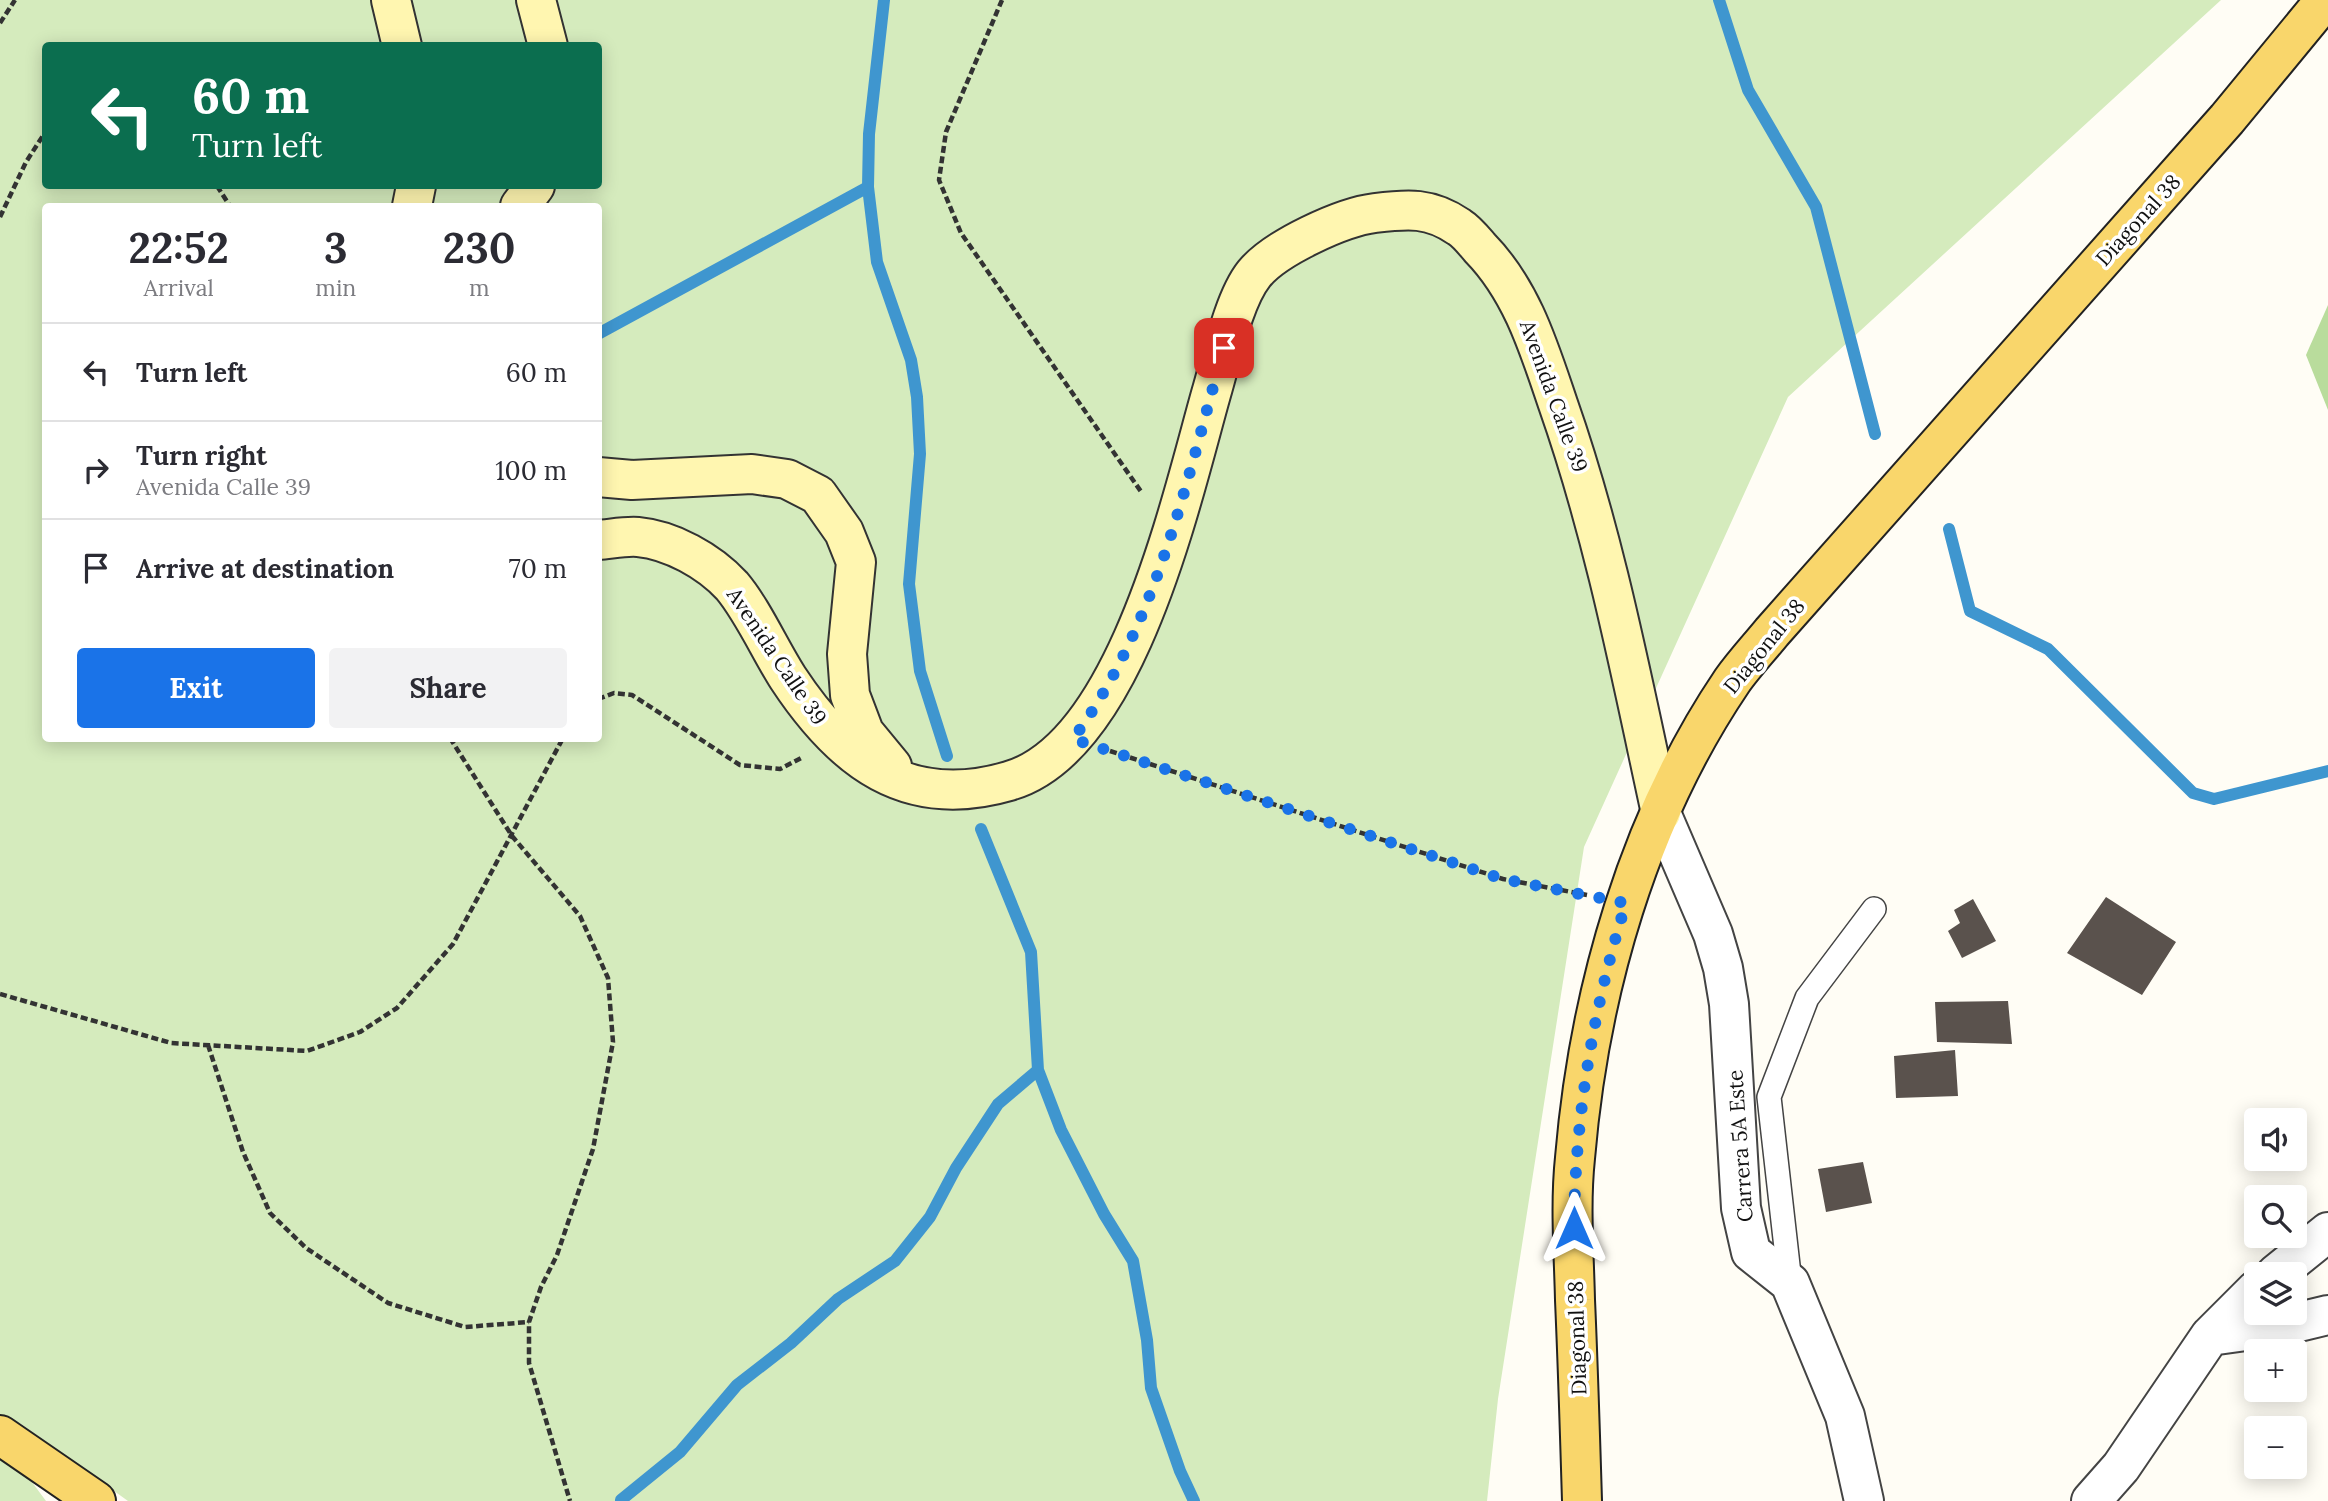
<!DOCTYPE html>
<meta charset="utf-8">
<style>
:root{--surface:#fff;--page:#f2f2f3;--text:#2b2b33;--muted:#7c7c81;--line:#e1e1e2;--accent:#1a73e8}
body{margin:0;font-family:Lora,serif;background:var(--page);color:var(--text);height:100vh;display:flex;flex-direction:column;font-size:26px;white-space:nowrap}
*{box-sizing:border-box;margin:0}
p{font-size:23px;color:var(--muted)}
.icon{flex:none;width:38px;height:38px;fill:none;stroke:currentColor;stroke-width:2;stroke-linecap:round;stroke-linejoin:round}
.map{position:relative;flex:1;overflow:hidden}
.details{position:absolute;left:42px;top:203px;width:560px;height:539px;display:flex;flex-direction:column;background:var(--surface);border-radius:7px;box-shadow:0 4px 18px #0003}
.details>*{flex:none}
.guide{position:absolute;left:42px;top:42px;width:560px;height:147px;border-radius:7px;box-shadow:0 4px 18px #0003;background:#0b6e4f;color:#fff;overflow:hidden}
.tools{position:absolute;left:2244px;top:1108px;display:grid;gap:14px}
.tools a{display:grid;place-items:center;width:63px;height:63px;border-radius:7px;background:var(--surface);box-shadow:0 4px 18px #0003;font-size:35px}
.pin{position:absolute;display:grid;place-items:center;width:60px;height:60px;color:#fff;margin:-30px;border-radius:14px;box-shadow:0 4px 10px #0006}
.me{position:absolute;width:77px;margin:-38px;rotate:0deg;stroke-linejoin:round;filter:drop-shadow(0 0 5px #0008)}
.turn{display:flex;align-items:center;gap:24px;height:147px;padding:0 35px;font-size:32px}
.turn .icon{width:91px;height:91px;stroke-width:2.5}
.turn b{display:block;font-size:49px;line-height:60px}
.eta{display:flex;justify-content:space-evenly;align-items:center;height:119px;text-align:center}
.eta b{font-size:42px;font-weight:700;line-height:49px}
.button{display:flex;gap:14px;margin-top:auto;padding:14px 35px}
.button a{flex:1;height:80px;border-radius:7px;background:var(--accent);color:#fff;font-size:28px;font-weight:700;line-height:80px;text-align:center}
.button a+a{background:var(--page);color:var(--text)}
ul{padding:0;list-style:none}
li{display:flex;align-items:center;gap:21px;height:98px;padding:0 35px;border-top:2px solid var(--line)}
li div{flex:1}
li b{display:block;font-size:26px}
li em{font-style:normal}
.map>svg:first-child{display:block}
</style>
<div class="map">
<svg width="2328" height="1501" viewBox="0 0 2328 1501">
<rect width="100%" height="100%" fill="#fffdf5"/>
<path fill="#d5ebbd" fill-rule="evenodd" d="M0,0H2221L1788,397L1584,847L1498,1399L1487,1501H128L21,1424L0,1415ZM46,46H598V186H46ZM46,206H598V738H46Z
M0,1442L3,1443L46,1501H0Z"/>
<path fill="#b9dc9c" d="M2328,305V410L2306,355Z"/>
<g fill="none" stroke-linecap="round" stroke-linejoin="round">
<path stroke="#3f96cf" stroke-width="12" d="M884,0L869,134L868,187L877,262L911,360L917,397L920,454L909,584L920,671L947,756
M1719,0L1748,90L1816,207L1875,434
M598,334L868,187
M1949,529L1970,611L2048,649L2193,793L2214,799L2328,771
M981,829L1031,952L1038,1070L1061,1130L1104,1214L1133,1261L1147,1340L1151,1388L1180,1471L1194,1501
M621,1500L680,1452L737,1385L791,1343L838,1299L895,1261L930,1217L956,1168L998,1104L1038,1070"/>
</g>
<path fill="#5a524d" d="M2106,897L2176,942L2142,995L2067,953Z
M1973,899L1996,941L1962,958L1948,931L1960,923L1954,910Z
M2008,1001L2012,1044L1937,1042L1935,1002Z
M1955,1050L1958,1096L1896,1098L1894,1056Z
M1863,1162L1872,1203L1826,1212L1818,1169Z"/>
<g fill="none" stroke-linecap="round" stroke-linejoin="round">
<g stroke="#444" stroke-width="26">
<path id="lane" d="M1790,1283L1769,1097L1807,998L1874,909"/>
</g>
<g stroke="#444" stroke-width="42">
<path id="street" d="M1661,813L1713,934L1723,968L1729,1004L1741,1208L1751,1252L1790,1283L1845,1416L1864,1501
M2276,1274L2328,1232
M2210,1336L2256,1290
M2091,1501L2121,1467L2210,1336L2282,1326L2328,1315"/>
</g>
<g stroke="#333" stroke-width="42">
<path id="secondary" d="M391,0L402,46
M536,0L548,46
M412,206L416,186
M520,206L535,186
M598,477L632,480L752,474L787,479L818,495L844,532L856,562L847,654L850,695L864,732L892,766
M598,540C611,539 625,536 638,537C671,540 709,561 732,586C753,611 770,650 788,678C842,760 907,811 1009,781C1127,747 1181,500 1211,394C1221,361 1233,300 1254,274C1275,248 1342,217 1375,213C1408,209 1430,207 1459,227C1467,232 1474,241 1480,248C1522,291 1539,348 1558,404C1605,538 1631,675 1661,813"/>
</g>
<g stroke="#222" stroke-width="42">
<path id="primary" d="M0,1435L96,1501
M1582,1501C1580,1434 1578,1367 1575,1300C1574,1254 1570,1205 1575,1158C1589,992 1638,820 1732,681C1744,664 1759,648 1772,632L2227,119L2325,0"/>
</g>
<path stroke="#333" stroke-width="4.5" stroke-dasharray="7 3.5" stroke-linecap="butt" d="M1002,0L946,132L939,180L961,233L1142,493
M0,23L15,0
M217,186L230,206
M0,217L26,162L46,131
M598,699L614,693L632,695L740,765L780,769L803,757
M450,738L512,836L580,916L608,978L613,1042L593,1149L557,1255L541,1287L529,1322V1363L570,1501
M1110,751L1503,879L1587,895
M0,994L171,1043L307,1051L360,1032L397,1008L453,944L563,738
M208,1045L243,1152L270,1213L306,1248L388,1303L465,1327L529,1322"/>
<use href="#lane" stroke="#fff" stroke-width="23"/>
<use href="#street" stroke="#fff" stroke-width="38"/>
<use href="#secondary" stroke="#fff6b0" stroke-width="38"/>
<use href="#primary" stroke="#f9d66b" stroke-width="38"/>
</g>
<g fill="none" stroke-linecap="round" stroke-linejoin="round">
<path stroke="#1a73e8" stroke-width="12" stroke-dasharray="0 21.6" d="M1224,348C1186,482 1157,625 1073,739L1503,879L1626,903C1593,1009 1575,1116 1574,1228"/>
</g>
<g text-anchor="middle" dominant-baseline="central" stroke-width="7" stroke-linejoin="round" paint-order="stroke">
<g font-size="21" fill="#111" stroke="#fff">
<text transform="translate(2138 220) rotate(-48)">Diagonal 38</text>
<text transform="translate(1554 396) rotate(70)">Avenida Calle 39</text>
<text transform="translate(1764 646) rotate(-51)">Diagonal 38</text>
<text transform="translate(777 656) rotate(56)">Avenida Calle 39</text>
<text transform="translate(1740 1146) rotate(-94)">Carrera 5A Este</text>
<text transform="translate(1577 1338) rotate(-92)">Diagonal 38</text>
</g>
</g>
</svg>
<div class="tools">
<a><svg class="icon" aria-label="sound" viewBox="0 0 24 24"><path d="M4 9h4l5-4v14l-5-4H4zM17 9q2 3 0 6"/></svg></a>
<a><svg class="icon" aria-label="search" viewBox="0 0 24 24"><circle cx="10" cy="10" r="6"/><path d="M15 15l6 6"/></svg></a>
<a><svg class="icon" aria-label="layers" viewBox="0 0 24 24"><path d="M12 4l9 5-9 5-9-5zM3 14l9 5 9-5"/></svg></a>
<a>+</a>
<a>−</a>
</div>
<div class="pin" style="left:1224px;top:348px;background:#d93025"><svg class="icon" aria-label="arrive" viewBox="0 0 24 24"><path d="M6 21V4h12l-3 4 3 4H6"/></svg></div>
<svg class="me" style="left:1574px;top:1228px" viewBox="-20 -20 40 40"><path d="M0-17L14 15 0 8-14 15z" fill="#1a73e8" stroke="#fff" stroke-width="4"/></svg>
<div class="guide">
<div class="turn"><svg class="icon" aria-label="left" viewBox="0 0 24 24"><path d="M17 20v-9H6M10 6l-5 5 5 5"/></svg><div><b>60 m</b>Turn left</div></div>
</div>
<section class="details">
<div class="eta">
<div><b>22:52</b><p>Arrival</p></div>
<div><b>3</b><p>min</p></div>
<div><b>230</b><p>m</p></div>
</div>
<ul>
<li><svg class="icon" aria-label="left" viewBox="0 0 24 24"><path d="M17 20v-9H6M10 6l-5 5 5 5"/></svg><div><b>Turn left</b></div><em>60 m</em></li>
<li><svg class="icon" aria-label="right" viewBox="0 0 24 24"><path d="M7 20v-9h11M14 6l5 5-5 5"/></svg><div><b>Turn right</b><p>Avenida Calle 39</p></div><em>100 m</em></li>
<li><svg class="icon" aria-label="arrive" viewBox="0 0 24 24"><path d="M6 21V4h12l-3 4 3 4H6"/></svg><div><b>Arrive at destination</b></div><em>70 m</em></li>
</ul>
<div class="button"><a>Exit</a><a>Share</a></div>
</section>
</div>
